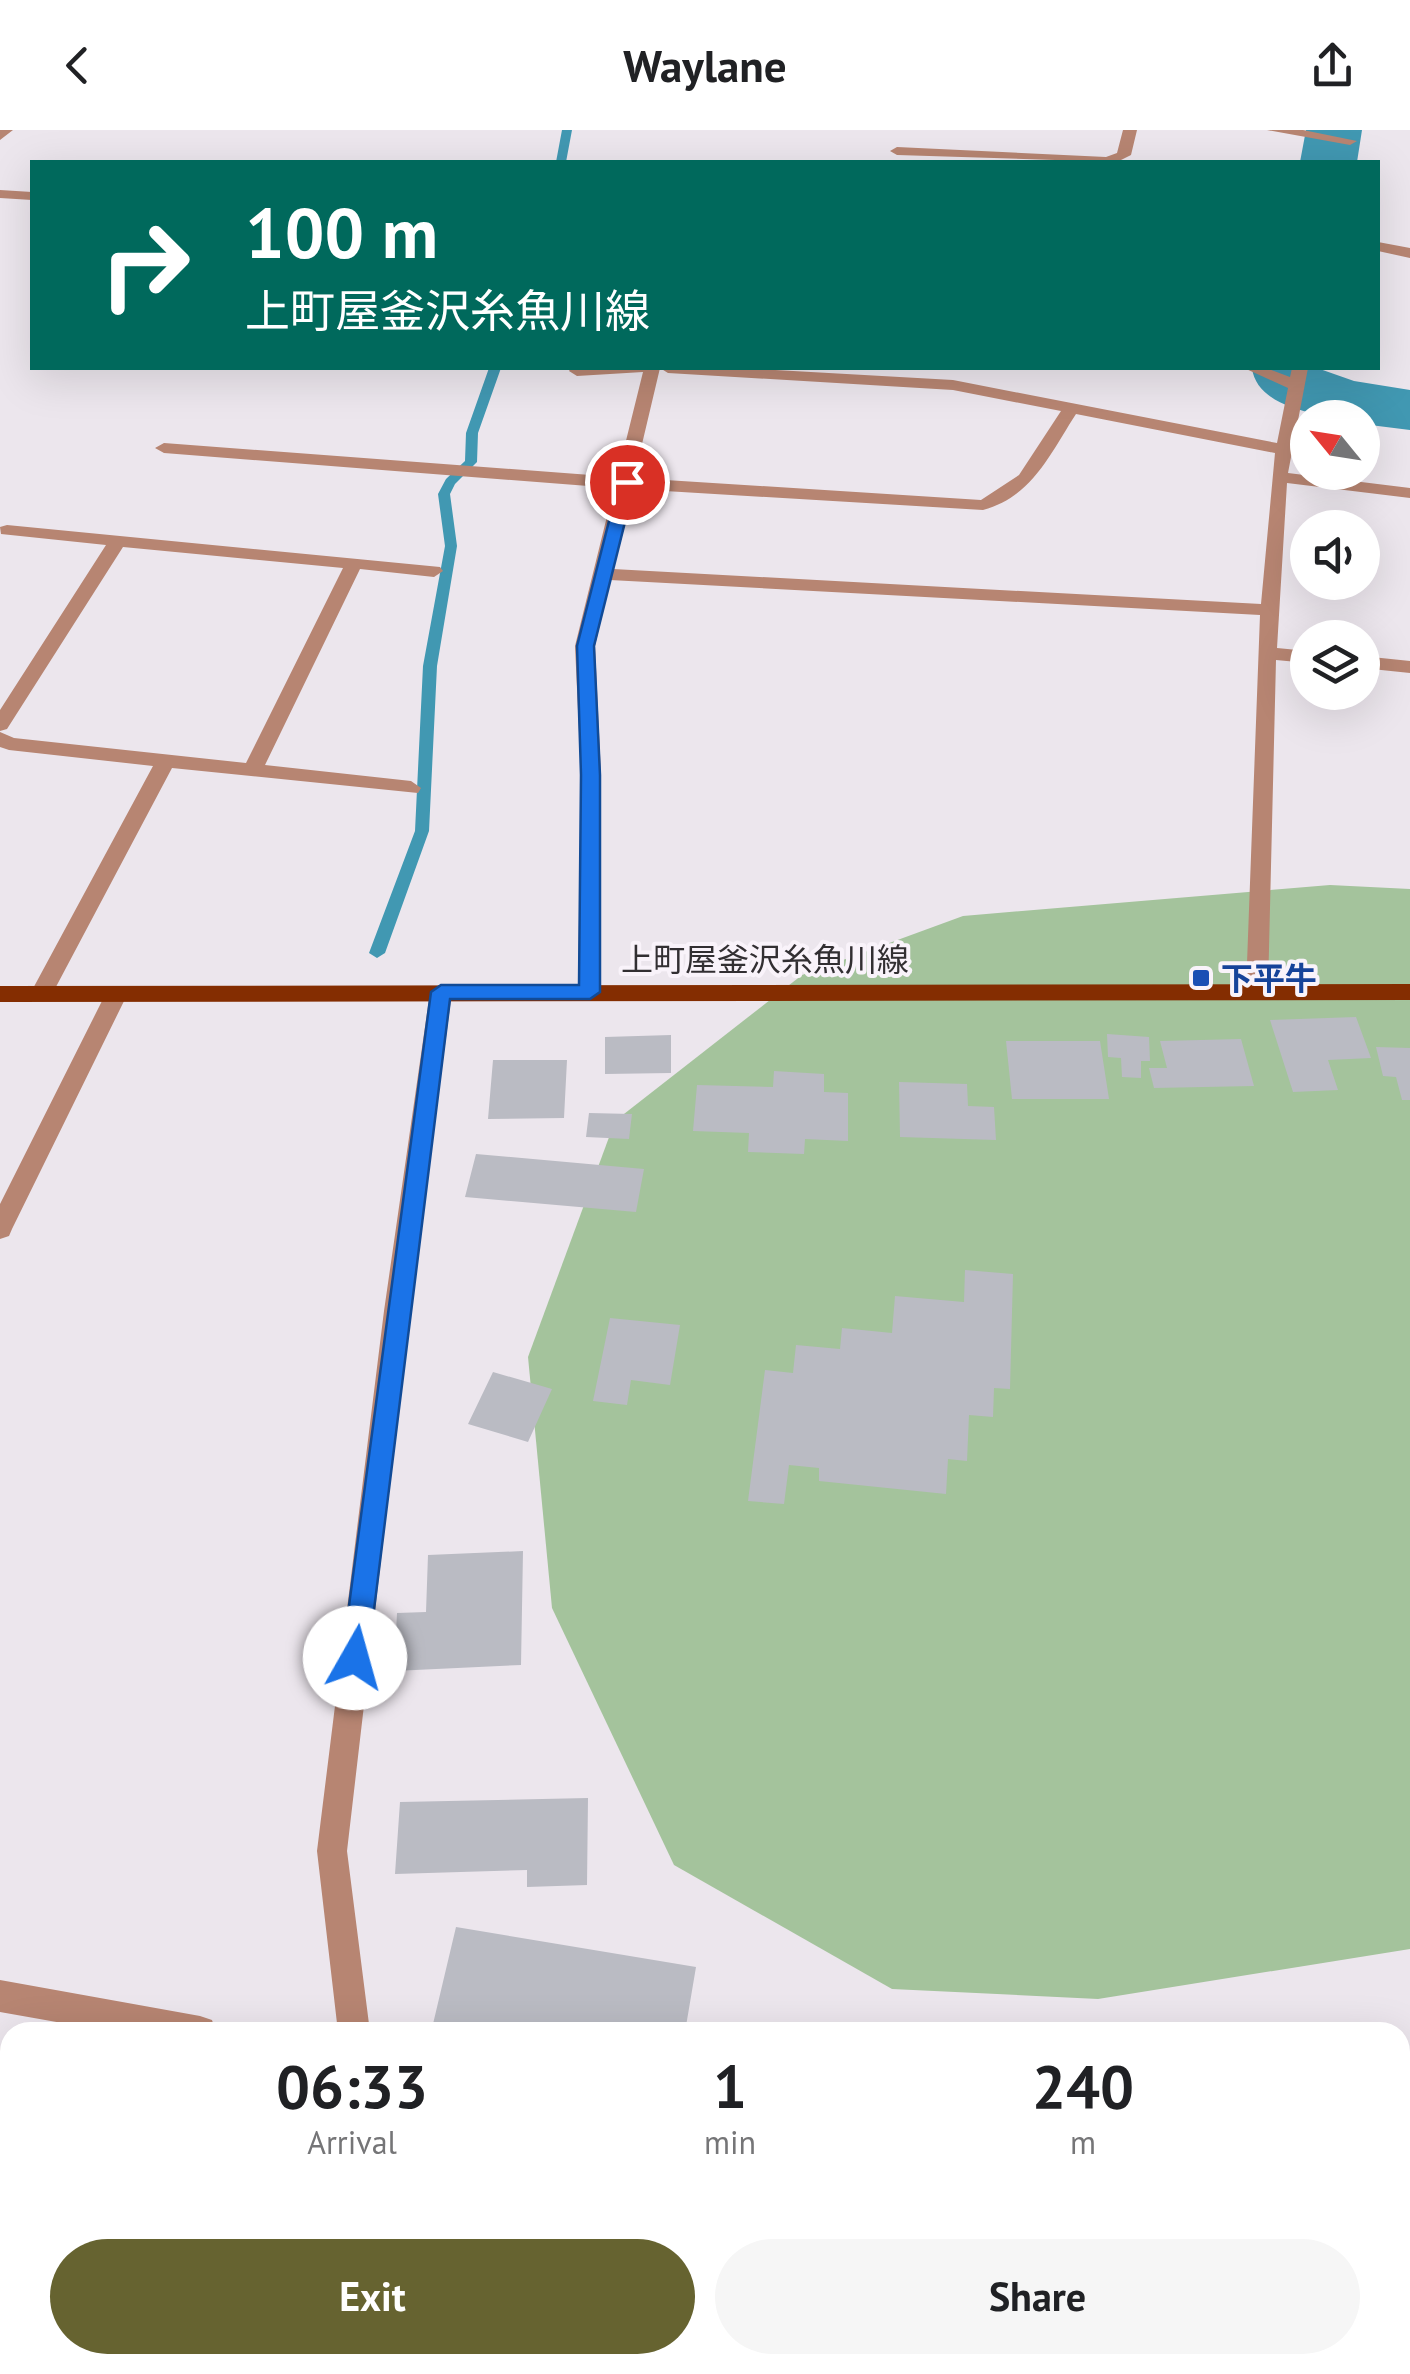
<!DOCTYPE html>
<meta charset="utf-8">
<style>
:root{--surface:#fff;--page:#f6f6f6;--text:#202124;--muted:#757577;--accent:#666330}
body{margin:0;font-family:"PT Sans","Noto Sans JP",sans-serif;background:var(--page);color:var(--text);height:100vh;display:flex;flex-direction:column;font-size:38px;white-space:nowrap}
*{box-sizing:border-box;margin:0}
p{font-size:32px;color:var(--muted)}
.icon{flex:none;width:55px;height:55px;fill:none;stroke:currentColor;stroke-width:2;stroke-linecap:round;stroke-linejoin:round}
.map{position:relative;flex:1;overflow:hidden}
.drawer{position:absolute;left:0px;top:1892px;width:1410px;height:352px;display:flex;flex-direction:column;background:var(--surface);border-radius:30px 30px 0 0;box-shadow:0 10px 40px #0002}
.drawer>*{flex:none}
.guide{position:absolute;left:30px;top:30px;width:1350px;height:210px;border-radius:0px;box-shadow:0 10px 40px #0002;background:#00695c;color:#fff;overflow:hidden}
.needle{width:65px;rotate:300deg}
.buttons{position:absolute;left:1290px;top:270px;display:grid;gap:20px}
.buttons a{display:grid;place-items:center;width:90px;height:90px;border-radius:50%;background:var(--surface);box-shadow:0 10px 40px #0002;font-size:50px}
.pin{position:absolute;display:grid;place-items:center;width:85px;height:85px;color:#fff;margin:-42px;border:5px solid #fff;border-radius:50%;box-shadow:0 2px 10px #0007}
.me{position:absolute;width:110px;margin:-55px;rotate:7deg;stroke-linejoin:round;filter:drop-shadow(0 0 8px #0008)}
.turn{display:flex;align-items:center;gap:35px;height:210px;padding:0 50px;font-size:45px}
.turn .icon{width:130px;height:130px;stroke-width:2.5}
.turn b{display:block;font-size:70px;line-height:85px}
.eta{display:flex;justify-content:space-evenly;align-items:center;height:170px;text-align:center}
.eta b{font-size:60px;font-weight:700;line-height:70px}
.action{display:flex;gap:20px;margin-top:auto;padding:20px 50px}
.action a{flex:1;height:115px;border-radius:60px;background:var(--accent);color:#fff;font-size:40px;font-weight:700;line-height:115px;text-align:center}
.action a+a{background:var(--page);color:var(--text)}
header{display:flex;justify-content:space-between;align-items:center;height:130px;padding:0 50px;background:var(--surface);font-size:45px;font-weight:700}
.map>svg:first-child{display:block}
</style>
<header><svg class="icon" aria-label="back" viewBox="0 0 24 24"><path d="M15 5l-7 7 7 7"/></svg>Waylane<svg class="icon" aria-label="share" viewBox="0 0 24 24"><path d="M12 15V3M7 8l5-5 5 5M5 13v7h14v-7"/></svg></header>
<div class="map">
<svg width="1410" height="2244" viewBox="0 0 1410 2244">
<rect width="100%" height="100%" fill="#ece6ed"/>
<path fill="#a4c39c" d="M1330,755L1410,759V1819L1098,1869L892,1859L674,1735L552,1478L528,1227L615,991L802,845L963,786Z"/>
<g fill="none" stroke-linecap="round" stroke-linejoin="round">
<path fill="#4198b2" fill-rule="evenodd" d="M562,0H572L566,32H556Z
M489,238H501L478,303L477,332L455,354L450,364L457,416L437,536L429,701L385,823L377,828L369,823L415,701L423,536L445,416L438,364L446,349L465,331L466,303Z"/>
<path fill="#4198b2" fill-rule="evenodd" d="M1306,0H1362L1357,32H1300Z
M1252,238H1317L1354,251L1410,260V300L1362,294V288C1328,288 1257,280 1252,238Z"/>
</g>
<path fill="#babbc3" d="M1356,887L1371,928L1328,930L1338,960L1293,962L1270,890Z
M1107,904L1149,907L1150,931H1141V948L1122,947L1121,928L1108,927Z
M671,905V943L605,944V907Z
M1241,909L1254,956L1154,958L1149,938H1167L1160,911Z
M1006,911H1100L1109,969H1012Z
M1376,917L1410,918V970H1402L1396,947L1383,946Z
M493,930H567L564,988L488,989Z
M774,941L824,944V962L848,963V1011L805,1009L804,1024L748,1022L749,1003L693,1001L697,955L773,957Z
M899,952L967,954L968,976L994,977L996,1010L900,1007Z
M589,983L632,984L629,1009L586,1007Z
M476,1024L644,1039L636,1082L465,1067Z
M965,1140L1013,1144L1010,1259L994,1258L993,1287L969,1285L967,1331L948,1329L946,1364L819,1351V1338L789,1335L784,1374L748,1371L765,1240L793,1243L796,1215L840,1219L842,1198L892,1203L895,1166L964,1172Z
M610,1188L680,1195L670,1255L631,1250L627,1275L593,1271Z
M493,1242L552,1259L528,1312L468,1294Z
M523,1421L521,1535L394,1541L397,1483L426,1482L428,1425Z
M588,1668L587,1755L527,1757V1740L395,1744L400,1672Z
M456,1797L696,1837L685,1902H483L433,1894Z
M826,2235H932L930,2244H824Z"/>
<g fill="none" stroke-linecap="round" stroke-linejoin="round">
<path fill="#b78572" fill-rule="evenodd" d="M0,0H13L0,10Z
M1123,0H1137L1131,25L1117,32L897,25L890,21L897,17L1106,27L1117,23Z
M1267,0H1303L1357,11L1350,15Z
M0,60L32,62V70L0,68Z
M1378,112L1410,118V128L1378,121Z
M571,238H742L953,250L1277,313L1288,258L1244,238H1266L1290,247L1292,238H1308L1288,343L1410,358V368L1287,353L1277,518L1308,521V533L1276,530L1268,860L1265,866L1257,868L1246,860L1260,485L610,450L595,516L601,645L600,862L589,870L581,868L578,862L581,645L575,516L614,358L164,323L155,318L164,313L617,347L643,242L577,246L569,241ZM660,238L668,243L953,260L1061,281L1019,345L981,370L634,348ZM1076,284L1275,323L1261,474L613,439L632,359L983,380C1032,367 1050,324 1076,284Z
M7,395L440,437L443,441L434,447L360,439L265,635L411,651L421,658L418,663L172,638L49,870H33L30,864L153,636L9,620L0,617V602L14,608L246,633L343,438L123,417L7,599L0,601V580L106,415L1,404L0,397Z
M1362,526L1410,531V543L1362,538Z
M441,854L452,862L410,1181L347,1721L370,1902H338L317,1721L384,1181L430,862Z
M116,857L127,865L12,1099L9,1106L0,1109V1074L105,865Z
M0,1850L200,1886L212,1890L216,1902H113L0,1882Z
M391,2235H427L430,2244H394Z"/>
<path fill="#842d01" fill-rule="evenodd" d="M1410,854V870L0,872V856Z"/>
</g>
<path fill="#1a73e8" stroke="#114b97" stroke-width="2.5" d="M627,348L635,352L594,516L600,645V862L590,869H450L368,1528L364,1537L355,1540L346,1537L342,1528L431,862L441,855H579L581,645L577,516L619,352Z"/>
<rect fill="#1a4fb4" stroke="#f9f3fa" stroke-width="4" x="1191" y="838" width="20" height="20" rx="5"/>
<g text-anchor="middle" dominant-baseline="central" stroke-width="8" stroke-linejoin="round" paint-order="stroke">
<g font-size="32" fill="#322f32" stroke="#f9f3fa">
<text x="765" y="829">上町屋釜沢糸魚川線</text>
</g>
<g font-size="32" font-weight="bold" fill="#164399" stroke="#f9f3fa" text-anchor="start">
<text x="1221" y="848">下平牛</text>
</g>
</g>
</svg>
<div class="buttons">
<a><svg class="needle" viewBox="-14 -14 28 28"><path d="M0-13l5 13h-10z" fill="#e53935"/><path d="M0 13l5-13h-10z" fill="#757577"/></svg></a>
<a><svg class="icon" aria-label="sound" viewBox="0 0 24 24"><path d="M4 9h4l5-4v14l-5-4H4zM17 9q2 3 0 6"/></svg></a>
<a><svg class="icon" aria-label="layers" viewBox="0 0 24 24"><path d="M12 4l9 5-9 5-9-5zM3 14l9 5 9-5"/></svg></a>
</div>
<div class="pin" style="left:627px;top:352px;background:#d93025"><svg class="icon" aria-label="arrive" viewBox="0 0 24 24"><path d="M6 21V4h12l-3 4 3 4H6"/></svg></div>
<svg class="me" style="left:355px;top:1528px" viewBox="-20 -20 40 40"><circle r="19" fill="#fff"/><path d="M0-13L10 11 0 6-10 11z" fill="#1a73e8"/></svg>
<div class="guide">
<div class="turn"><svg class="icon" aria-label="right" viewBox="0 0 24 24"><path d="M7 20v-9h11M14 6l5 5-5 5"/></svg><div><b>100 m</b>上町屋釜沢糸魚川線</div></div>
</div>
<section class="drawer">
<div class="eta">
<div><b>06:33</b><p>Arrival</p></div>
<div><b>1</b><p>min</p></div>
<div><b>240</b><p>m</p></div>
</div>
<div class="action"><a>Exit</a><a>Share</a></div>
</section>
</div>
